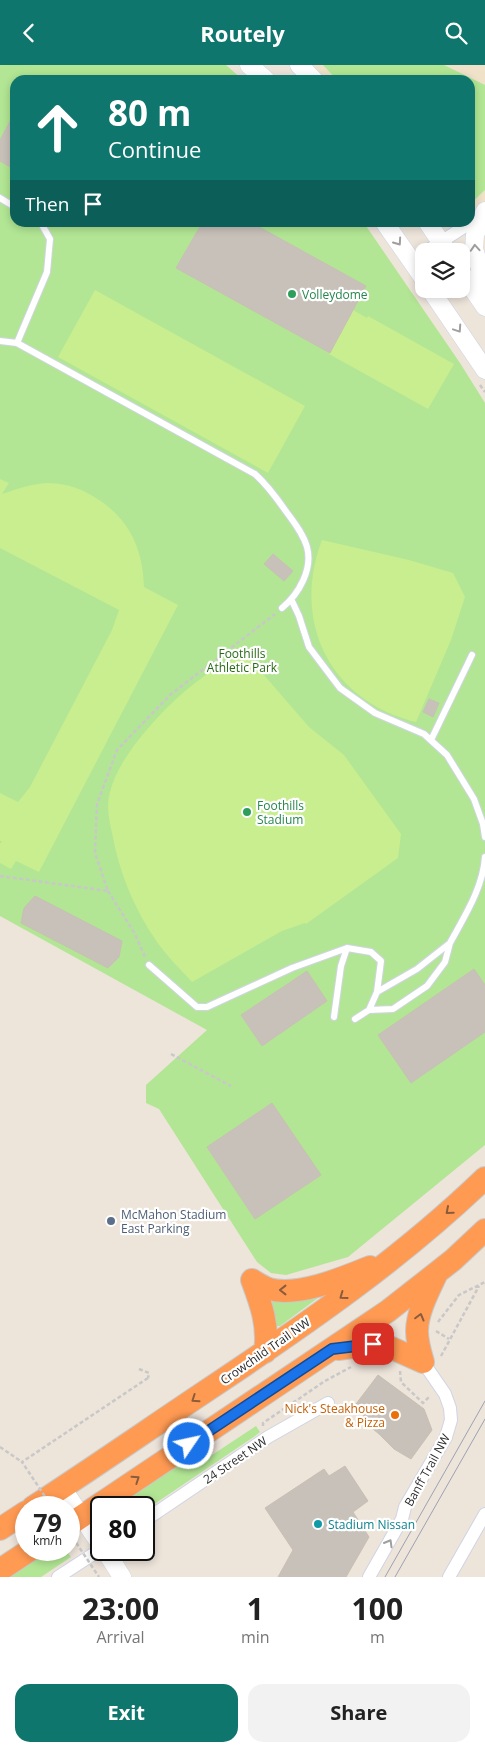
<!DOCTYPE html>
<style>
:root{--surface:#fff;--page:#f2f2f2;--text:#222;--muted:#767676;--accent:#0f766e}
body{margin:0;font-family:"Open Sans",sans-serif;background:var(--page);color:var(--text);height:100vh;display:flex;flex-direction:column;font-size:19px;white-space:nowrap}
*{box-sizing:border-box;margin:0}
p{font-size:16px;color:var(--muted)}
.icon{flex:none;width:28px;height:28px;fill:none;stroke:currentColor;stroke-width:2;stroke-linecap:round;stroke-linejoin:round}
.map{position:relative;height:1512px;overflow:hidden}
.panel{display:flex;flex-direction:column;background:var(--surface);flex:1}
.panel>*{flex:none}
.top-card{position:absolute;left:10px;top:10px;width:465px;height:152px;border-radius:15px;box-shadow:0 2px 8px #0003;background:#0f766e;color:#fff;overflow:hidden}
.controls{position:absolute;left:415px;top:178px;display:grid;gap:10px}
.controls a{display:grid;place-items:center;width:55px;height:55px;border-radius:10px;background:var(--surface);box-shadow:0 2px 8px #0003;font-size:25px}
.speed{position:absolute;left:15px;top:1431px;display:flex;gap:10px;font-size:25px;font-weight:700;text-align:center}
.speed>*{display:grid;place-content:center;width:65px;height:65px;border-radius:50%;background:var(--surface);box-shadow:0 2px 8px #0003;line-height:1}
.speed small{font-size:12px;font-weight:400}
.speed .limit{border:2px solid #111;border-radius:8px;background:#fff;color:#111}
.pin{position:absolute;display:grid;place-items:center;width:42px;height:42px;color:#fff;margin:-21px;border-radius:10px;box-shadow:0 2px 8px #0006}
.me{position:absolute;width:55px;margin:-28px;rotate:56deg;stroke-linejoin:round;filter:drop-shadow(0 0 4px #0008)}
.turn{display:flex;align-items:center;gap:18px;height:105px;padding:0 15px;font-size:22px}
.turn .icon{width:65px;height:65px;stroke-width:2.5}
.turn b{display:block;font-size:35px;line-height:42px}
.then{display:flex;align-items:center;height:48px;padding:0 15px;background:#0003;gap:10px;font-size:19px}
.eta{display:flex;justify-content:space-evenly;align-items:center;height:85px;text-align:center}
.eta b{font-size:30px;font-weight:700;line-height:35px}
.action{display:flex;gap:10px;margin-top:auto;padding:10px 15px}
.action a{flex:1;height:58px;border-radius:15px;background:var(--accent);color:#fff;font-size:20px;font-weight:700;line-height:58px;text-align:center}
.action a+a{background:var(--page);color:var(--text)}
header{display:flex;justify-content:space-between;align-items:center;height:65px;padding:0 15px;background:var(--accent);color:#fff;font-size:22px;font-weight:700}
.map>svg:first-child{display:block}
</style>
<header><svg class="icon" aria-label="back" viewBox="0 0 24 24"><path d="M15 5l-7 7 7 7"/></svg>Routely<svg class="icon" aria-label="search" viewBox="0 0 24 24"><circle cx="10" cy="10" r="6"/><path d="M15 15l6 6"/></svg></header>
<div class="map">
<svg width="485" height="1512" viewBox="0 0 485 1512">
<rect width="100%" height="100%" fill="#ede4da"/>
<path fill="#efe2c9" d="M306,0H485V179L468,158H470V15H319Z"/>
<path fill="#b2e694" d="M0,0H226L243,15H15V158H364L460,298L485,338V1080L348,1192L286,1210L271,1208L257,1197L159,1044L146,1038V1020L207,965L0,851Z
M323,0H444L485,20V125L470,139V15H337Z
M330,1224L280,1261H277L267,1232Z
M256,1361L260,1367L255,1371L144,1446V1442H120L125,1436C148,1421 187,1391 213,1387L208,1391L209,1392Z
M50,1485H66L71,1492L41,1512H10Z"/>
<path fill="#c8ee8f" d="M95,225L305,341L268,408L58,292Z
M353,245L367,253L368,251L454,299L428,344L329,289Z
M0,414L9,418L2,429C17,424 31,419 47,418C62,418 78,422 91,430C127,450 143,481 144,522L178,540L39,807L16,796L11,804L0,798V779L2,776H0V728L18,737L30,722L112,565L119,545L0,483Z
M322,475L409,495L453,508L465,532L451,575L416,657C330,636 291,557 322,475Z
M245,588L309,662L344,690L401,769L398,793L306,859L305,858L282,866L192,917C180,904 167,891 157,877C134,844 119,807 112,768C109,755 106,740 110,727C119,689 168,638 199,615C213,604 229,596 245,588Z"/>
<path fill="#c8c1ba" stroke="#c8c0b4" d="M15,47V105L0,96V75Z
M202,158H252L366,221L330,288L176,203Z
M273,489L293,506L284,516L264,499Z
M429,634L439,638L433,652L423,647Z
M35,831L122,876L119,892L108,903L21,858L24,843Z
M474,904L485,920V967L411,1018L378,970Z
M307,906L327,936L262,981L241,950Z
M272,1038L321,1110L255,1154L207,1082Z
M378,1310L424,1344L432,1365L411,1394L394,1384L379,1369L361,1354L366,1347L356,1339Z
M345,1401L368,1436L353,1447L369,1472L346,1512H278L293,1485L265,1443L324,1404L329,1411Z"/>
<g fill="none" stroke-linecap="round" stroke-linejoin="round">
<g stroke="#d0d4e3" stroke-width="8">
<path id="lane" d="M0,133L15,142
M0,276L17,278L255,409C267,420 276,432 285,445C293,456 303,468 307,482C313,504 299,529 282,543
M17,278L47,207L50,174L41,158
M292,536L299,551L309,582L340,623L375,648L424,669L447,690L474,734L483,759L485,772
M431,675L472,590
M450,878C464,852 483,823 485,792
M149,900L197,942H207L292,903L347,883L371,887L381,896L377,927
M334,952L341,901L347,883
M355,954L369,945L377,927L417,904L450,878L445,897L427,921L393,944L369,945"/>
</g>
<g stroke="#d0d4e3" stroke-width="14">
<path id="street" d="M427,186L470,158
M144,1456L268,1372L328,1338
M58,1512L101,1484
M369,1512L402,1454L405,1442L446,1372L451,1355L450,1343L445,1329L423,1297
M449,1512L485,1449"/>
</g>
<g stroke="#d0d4e3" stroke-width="19">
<path id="secondary" d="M249,0L266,15
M299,0L314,15
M485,146L475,170L474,184L485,220
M385,158L424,214
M428,158L447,186
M461,207L485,242
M430,224L485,305
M62,1423L101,1480
M105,1485L122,1512"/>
</g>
<g stroke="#c8c8c8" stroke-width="24">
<path id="highway" d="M252,1215C257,1218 263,1222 269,1224C298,1232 343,1213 370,1202
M252,1215C261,1239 269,1261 265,1287
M338,1284L373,1279L387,1281L423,1297
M423,1297C420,1287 417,1277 417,1266C417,1248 428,1227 436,1210
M33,1442C93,1403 152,1362 212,1322C308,1258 402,1193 485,1113
M69,1460L388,1246L453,1195L485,1165
M0,1464L26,1447
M0,1505L30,1485"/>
</g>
<path stroke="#c8c8c8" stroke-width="2.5" stroke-dasharray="4 2.5" stroke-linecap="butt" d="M480,320L485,327
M0,811L108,826L95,788L97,739L117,685L170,630L275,549
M108,826L135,869L145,892
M171,989L231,1021
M438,1257L459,1230L485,1217
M436,1266L449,1274
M441,1291L479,1221
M139,1304L149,1308L148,1313
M400,1306L401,1317L423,1338L430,1331
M263,1361V1358L325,1316L351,1302
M0,1382L22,1397"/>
<use href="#lane" stroke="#fff" stroke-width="6"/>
<use href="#street" stroke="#fff" stroke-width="12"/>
<use href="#secondary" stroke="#fff" stroke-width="18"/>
<use href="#highway" stroke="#ff9a53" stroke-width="22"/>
<path stroke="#9da1b5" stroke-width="1" d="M385,1512L485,1336
M395,1512L485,1354"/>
<path stroke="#c8c8c8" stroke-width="2.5" stroke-dasharray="4 2.5" stroke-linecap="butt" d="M52,1442L22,1397L148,1313
M69,1467L99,1512"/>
</g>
<defs><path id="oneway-chevron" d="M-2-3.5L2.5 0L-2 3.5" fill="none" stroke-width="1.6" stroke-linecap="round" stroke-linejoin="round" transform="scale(1.25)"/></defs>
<g stroke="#9f9f9f">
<use href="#oneway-chevron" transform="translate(398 177) rotate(55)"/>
<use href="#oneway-chevron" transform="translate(475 183) rotate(-94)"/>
<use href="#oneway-chevron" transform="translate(458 264) rotate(56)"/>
<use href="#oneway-chevron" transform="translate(389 1478) rotate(-60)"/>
</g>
<g stroke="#8a5c3c">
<use href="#oneway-chevron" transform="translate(449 1146) rotate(139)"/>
<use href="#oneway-chevron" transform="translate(283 1225) rotate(-180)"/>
<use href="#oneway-chevron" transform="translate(343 1231) rotate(144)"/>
<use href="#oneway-chevron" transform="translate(420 1252) rotate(-75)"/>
<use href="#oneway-chevron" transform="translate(195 1334) rotate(146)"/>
<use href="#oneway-chevron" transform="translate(136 1414) rotate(-34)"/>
</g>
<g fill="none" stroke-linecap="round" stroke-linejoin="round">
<g stroke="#114b97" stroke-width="12">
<path id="route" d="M189,1379L332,1284L373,1279"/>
</g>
<use href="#route" stroke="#1a73e8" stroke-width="9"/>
</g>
<g fill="#2e9e5b" stroke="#fff" stroke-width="2">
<circle cx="292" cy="229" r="5"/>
<circle cx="247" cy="747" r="5"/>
</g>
<circle fill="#5c6f8a" stroke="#fff" stroke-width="2" cx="111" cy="1156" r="5"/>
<circle fill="#e8710a" stroke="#fff" stroke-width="2" cx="395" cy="1350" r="5"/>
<circle fill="#0f9aa8" stroke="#fff" stroke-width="2" cx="318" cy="1459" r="5"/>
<g text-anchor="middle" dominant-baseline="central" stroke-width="4.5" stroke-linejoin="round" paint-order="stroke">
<g font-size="12" fill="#27864d" stroke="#fff" text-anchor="start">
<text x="302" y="229">Volleydome</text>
<text x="257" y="740">Foothills<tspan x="257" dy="14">Stadium</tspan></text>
</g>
<g font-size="12" fill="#296a16" stroke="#fff">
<text x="242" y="588">Foothills<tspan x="242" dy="14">Athletic Park</tspan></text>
</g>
<g font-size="12" fill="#4e5e75" stroke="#fff" text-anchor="start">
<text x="121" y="1149">McMahon Stadium<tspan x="121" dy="14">East Parking</tspan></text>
</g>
<g font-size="12" fill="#2a2a2a" stroke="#fff">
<text transform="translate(265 1286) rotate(-35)">Crowchild Trail NW</text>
<text transform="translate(235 1395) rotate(-34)">24 Street NW</text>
<text transform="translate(427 1405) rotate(-61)">Banff Trail NW</text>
</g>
<g font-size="12" fill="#c56008" stroke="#fff" text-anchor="end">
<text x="385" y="1343">Nick's Steakhouse<tspan x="385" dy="14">&amp; Pizza</tspan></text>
</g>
<g font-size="12" fill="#0d838f" stroke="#fff" text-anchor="start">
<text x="328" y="1459">Stadium Nissan</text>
</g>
</g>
</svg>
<div class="controls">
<a><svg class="icon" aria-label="layers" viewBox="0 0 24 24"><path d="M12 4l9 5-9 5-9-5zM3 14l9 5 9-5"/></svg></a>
</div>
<div class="speed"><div>79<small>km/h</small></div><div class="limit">80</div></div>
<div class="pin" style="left:373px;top:1279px;background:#d93025"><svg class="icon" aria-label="arrive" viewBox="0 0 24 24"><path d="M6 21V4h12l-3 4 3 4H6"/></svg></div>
<svg class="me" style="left:189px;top:1379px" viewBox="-20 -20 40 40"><circle r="17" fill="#1a73e8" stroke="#fff" stroke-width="3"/><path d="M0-11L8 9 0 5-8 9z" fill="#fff"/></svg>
<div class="top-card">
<div class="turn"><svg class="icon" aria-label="ahead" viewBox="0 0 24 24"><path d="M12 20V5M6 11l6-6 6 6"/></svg><div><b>80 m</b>Continue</div></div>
<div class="then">Then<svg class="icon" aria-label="arrive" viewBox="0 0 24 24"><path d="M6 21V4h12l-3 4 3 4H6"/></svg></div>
</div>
</div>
<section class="panel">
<div class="eta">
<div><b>23:00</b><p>Arrival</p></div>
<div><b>1</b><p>min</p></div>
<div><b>100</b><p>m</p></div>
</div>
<div class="action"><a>Exit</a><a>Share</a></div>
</section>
